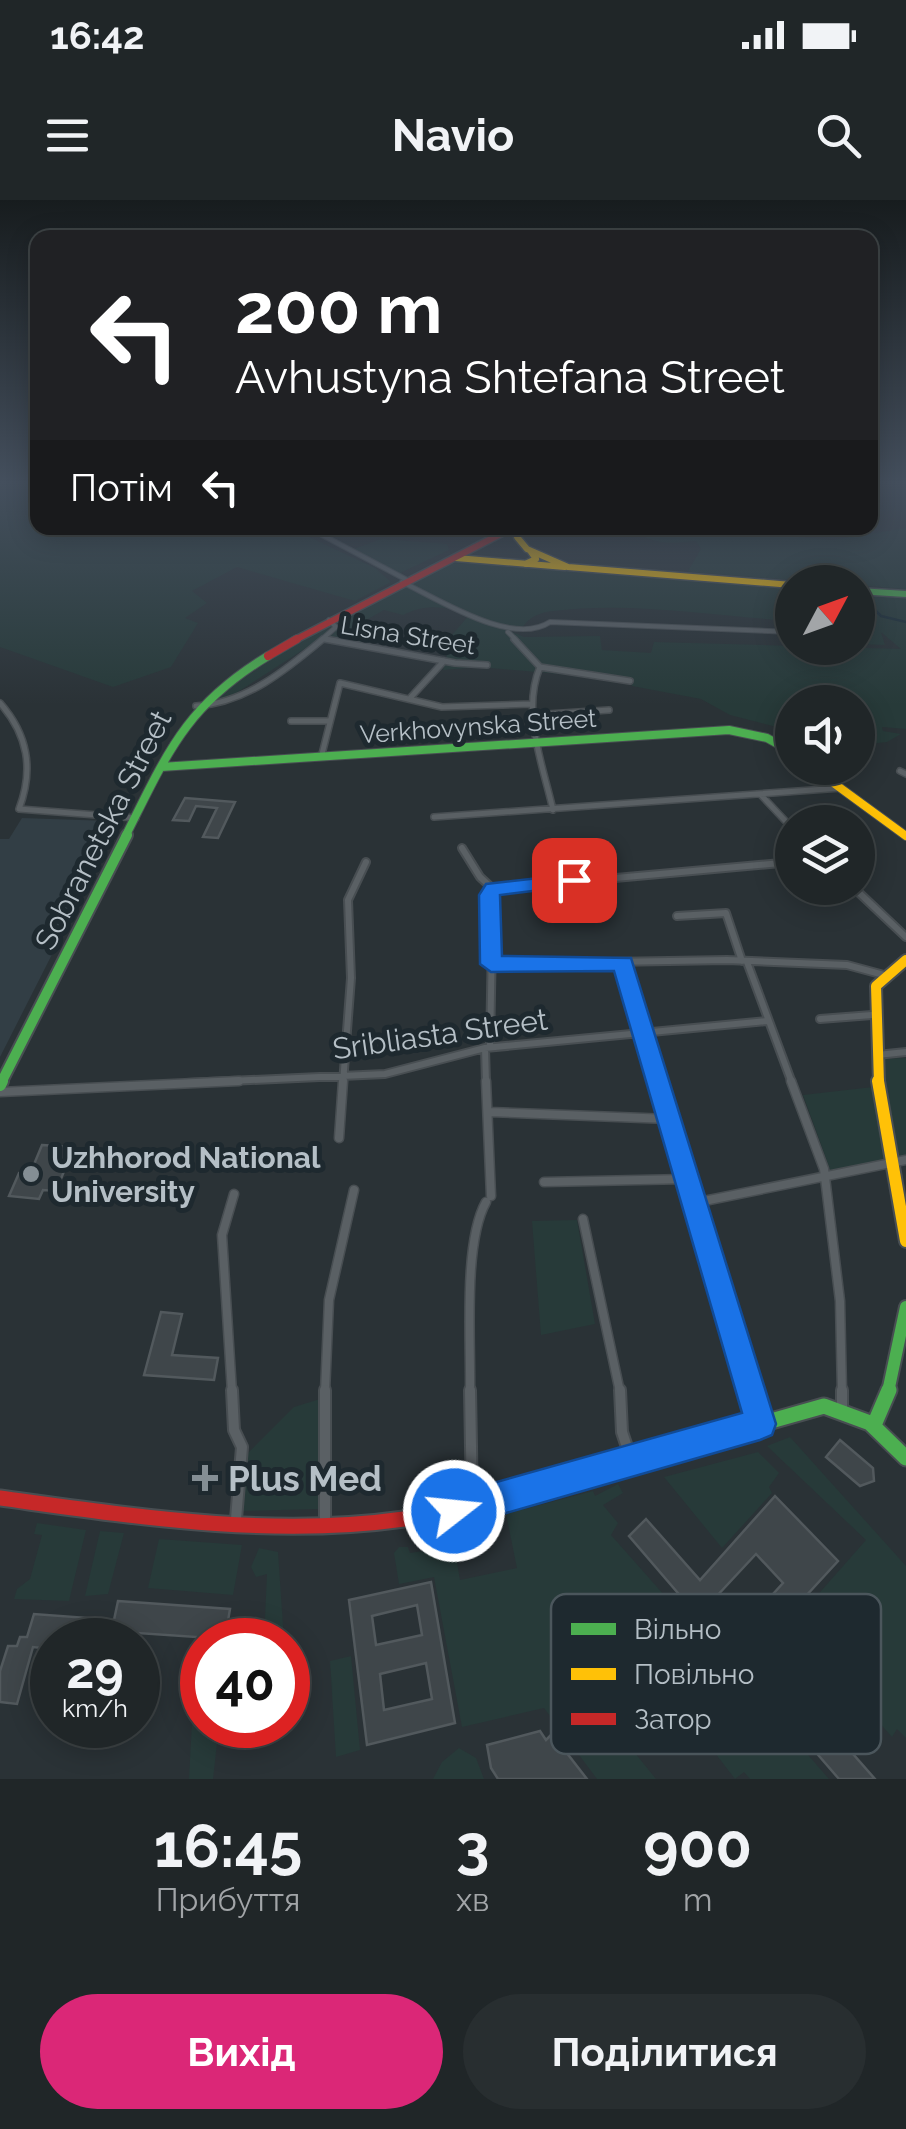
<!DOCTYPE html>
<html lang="uk">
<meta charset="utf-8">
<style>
:root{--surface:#202628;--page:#282e30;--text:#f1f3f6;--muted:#a2a5a8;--line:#3d4345;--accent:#db2777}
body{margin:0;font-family:Raleway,sans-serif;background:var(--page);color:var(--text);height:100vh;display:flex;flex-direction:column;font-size:38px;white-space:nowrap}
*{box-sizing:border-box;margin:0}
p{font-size:32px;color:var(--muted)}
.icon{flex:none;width:55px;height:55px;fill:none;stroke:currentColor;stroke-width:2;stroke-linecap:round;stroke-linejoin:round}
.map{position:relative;height:1579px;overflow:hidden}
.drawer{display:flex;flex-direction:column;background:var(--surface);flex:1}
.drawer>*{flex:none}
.hud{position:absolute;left:30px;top:30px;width:848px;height:305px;border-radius:20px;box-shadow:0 5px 25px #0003,0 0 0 2px var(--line);background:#202124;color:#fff;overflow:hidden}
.needle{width:65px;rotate:49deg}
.buttons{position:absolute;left:775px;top:365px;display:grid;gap:20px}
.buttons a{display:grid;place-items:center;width:100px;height:100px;border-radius:50%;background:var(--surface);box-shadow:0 5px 25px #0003,0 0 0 2px var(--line);font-size:50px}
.speed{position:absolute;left:30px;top:1418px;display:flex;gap:20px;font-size:50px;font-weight:700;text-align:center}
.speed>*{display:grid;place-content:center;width:130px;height:130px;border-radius:50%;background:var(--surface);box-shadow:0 5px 25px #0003,0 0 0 2px var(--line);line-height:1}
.speed small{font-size:25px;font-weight:400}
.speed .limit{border:15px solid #d22;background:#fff;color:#111}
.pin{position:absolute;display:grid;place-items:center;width:85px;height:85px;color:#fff;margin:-42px;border-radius:20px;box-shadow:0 5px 15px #0006}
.me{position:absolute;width:110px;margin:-55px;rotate:74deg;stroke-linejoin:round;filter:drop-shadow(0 0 8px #0008)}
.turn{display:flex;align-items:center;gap:35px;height:210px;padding:0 40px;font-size:45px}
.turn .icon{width:130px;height:130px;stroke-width:2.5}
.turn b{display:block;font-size:70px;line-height:85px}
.then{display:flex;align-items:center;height:95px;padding:0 40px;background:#0003;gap:20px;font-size:38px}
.eta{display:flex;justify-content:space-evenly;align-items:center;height:170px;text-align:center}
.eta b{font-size:60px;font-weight:700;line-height:70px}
.primary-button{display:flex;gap:20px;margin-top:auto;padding:20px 40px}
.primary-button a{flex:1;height:115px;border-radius:60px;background:var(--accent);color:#fff;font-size:40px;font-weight:700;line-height:115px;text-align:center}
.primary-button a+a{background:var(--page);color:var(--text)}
.status{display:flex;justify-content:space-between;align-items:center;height:70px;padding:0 50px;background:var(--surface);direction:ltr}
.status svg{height:28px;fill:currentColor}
header{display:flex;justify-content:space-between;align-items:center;height:130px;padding:0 40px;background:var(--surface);font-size:45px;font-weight:700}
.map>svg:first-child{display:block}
</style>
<div class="status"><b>16:42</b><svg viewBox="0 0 49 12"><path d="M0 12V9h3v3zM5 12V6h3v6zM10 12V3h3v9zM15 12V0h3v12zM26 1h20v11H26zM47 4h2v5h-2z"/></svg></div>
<header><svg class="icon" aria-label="menu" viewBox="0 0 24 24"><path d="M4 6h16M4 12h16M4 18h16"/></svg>Navio<svg class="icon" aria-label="search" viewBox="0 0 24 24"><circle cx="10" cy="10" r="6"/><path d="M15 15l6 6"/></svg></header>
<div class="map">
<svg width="906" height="1579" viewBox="0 0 906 1579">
<rect width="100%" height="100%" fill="#2a3236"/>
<path fill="#323e45" d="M22,618L109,621L103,632L113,634L0,857V639H9Z"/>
<path fill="#273a39" d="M0,284H37L38,328H290L375,368L391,382L355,401L237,367L192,391L207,403L185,418L198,423L171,467L113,487L0,447Z
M633,328H684L694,337L774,335L833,340L906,328V389L692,372L688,371L701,349L696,341C673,343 650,346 633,328Z
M381,339L447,344L449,350L398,374L351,350Z
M458,362L792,388V421C715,416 631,401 554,411C540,412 529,417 522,428C479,425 447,393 403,415L384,410L347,431L367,440L362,445L323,437L227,499L209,501C281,454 376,384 458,362Z
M858,393L906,397V529L882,527L883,531L901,534L887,542L858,545V502H792V531L730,515L701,499L632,486L630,480L479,467L443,470L452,435L470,414L524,437L600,436L602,450L651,453L654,442L901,449L881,432L885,445L858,444V432H870L858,429Z
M906,858V956L899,957L881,859Z
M873,887L887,959L831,972L803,895Z
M577,1020L595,1124L541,1135L532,1021Z
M320,1199L318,1309L242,1311L247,1254L294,1207Z
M790,1237L906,1366V1538L897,1529L892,1537L792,1424L866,1340L767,1246Z
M758,1252L779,1273L769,1287L772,1293L722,1348L664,1277Z
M618,1284L623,1293L603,1305L618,1323L611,1335L672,1404L639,1439L654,1459L605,1516L656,1579H597L544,1508L462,1527L434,1377L399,1384L394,1353L399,1347H408L410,1353L430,1350L429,1340L452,1334L460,1380L517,1368L506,1314L593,1291L595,1296Z
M37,1323L86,1330L69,1401L14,1399L17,1389L30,1379L42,1335L34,1334Z
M100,1331L124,1333L108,1394L85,1396Z
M159,1339L242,1345L233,1395L148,1388Z
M259,1348L278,1352L284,1440H264L267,1374L256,1377L251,1367Z
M351,1456L360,1550L336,1557L330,1461Z
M741,1478L829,1579H750L744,1572L735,1579L705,1540L714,1507Z
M202,1483V1525H219L213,1579H189L194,1484Z
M459,1548L476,1558L484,1579H433L442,1562Z"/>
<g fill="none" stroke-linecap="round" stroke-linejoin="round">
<path stroke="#1b2d37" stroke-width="2.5" d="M858,393L881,416L906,422"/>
</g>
<path fill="#3f464a" stroke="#52595d" stroke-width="2.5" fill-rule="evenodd" d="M185,598L235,602L218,638L203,637L217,608L196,606L189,621L173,620Z
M42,945L74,947L56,991L43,990L39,999L9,996L19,973L30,974Z
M161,1112L182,1114L172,1155L218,1158L214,1180L144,1175Z
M840,1240L873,1268L874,1281L860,1286L826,1257Z
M775,1296L838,1361L759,1447L875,1579H839L742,1467L709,1505L650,1434L683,1399L629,1336L646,1319L700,1380ZM756,1354L783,1383L742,1428L715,1398ZM698,1417L725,1447L710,1464L684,1432Z
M431,1382L455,1523L367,1545L349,1400ZM417,1405L422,1435L376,1445L372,1416ZM426,1463L432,1499L384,1510L380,1474Z
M118,1401L230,1409L225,1439L138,1433L136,1440H52V1449L33,1447L17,1504L0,1502V1471L8,1446H17L20,1437H27L34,1414L114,1420Z
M540,1531L546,1540L552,1534L587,1579H498L491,1568L487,1545Z"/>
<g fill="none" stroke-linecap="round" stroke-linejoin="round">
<g stroke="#484e52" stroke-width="6">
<path id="street-far4" d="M309,328L407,380
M402,382C440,400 512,447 550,422L792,432
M508,432L517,441
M325,439L338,441
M320,441L336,427L329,420"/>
</g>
<g stroke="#484e52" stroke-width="8">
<path id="street-far3" d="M325,439L455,463L487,465
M514,439L540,467
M540,467C521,512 543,565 553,610
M540,467L630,481
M411,497L444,461
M0,503C28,535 34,569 19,609L136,618
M196,506C246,503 286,470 323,439
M533,515L609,510
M291,521H328
M322,554L340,483L442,507L531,504
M900,571L906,574
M761,595L792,628
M434,617L841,588"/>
</g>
<g stroke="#484e52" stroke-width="10">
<path id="street-far2" d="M462,648L480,677L493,689L490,847
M854,688L906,737
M493,689L792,662
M677,716L726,713L742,761
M747,762L792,883
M623,763L659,883
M491,764L727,760L847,765L884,775
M820,819L872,815
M485,848L486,883
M877,855L906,852
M186,883L385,874L485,848L767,821
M343,883L351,778L348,700L366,662"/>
</g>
<g stroke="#484e52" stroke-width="11">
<path id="street-far1" d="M486,881L491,996
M658,881L751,1192
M791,881L824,969L840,1101L842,1192
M0,892L239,881
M490,912L669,919
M339,938L343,881
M544,982L687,979
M694,1003L906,960
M583,1019L620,1192
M232,1192L222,1035L234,994
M325,1192L329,1100L354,990
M470,1192C471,1142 463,1043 486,1002"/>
</g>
<g stroke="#484e52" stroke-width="14">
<path id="street" d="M232,1190L234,1230L242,1247L236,1319
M325,1190V1321
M470,1190L472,1303
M620,1190L622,1232L632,1262
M750,1190L760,1222
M842,1190V1209"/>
</g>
<g stroke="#484e52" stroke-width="9">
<path id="fast-far4" d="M858,391L906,394"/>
</g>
<g stroke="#484e52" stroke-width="10">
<path id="fast-far3" d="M161,567L729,530L767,538L792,552
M125,637C167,554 185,506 268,456"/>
</g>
<g stroke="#484e52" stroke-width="14">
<path id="fast-far2" d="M1,883L127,635"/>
</g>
<g stroke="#484e52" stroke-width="16">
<path id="fast-far1" d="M0,885L2,881
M888,1192L906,1107"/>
</g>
<g stroke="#484e52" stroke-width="19">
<path id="fast" d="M874,1225L889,1190
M552,1283L824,1206L870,1223L906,1258"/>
</g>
<g stroke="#484e52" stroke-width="9">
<path id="slow-far3" d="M516,328L517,337L527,349L568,367L792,385
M456,358L565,367
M525,364L536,359L531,352"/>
</g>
<g stroke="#484e52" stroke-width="10">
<path id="slow-far2" d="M813,568L906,636"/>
</g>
<g stroke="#484e52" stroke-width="14">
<path id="slow-far1" d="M879,883L876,786L906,760"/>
</g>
<g stroke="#484e52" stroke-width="16">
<path id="slow" d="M878,881L906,1041"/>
</g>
<g stroke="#484e52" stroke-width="9">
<path id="jam-far2" d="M293,441L512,328"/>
</g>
<g stroke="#484e52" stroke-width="10">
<path id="jam-far1" d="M268,456L297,439"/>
</g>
<g stroke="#484e52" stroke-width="19">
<path id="jam" d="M0,1298C132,1316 270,1338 404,1319C455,1312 503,1297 552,1283"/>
</g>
<use href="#street-far4" stroke="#5a6064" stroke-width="4"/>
<use href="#street-far3" stroke="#5a6064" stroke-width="5"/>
<use href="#street-far2" stroke="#5a6064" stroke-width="6"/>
<use href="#street-far1" stroke="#5a6064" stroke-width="8"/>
<use href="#street" stroke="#5a6064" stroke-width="10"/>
<use href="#fast-far4" stroke="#4caf50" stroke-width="6"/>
<use href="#fast-far3" stroke="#4caf50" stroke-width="8"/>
<use href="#fast-far2" stroke="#4caf50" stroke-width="10"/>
<use href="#fast-far1" stroke="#4caf50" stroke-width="12"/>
<use href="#fast" stroke="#4caf50" stroke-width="15"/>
<use href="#slow-far3" stroke="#ffc107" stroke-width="6"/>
<use href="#slow-far2" stroke="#ffc107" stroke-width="8"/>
<use href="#slow-far1" stroke="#ffc107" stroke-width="10"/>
<use href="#slow" stroke="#ffc107" stroke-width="12"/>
<use href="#jam-far2" stroke="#c62828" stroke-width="6"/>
<use href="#jam-far1" stroke="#c62828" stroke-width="8"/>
<use href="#jam" stroke="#c62828" stroke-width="15"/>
</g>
<linearGradient id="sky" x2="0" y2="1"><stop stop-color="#171c1e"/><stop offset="0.56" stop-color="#444f5d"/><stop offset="1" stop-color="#444f5d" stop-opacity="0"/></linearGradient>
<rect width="906" height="505" fill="url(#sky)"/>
<path fill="#1a73e8" stroke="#114b97" stroke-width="2.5" d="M574,674L581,676L584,680L581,685L500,695L502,756L631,758L776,1224L772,1235L760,1240L454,1328L442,1323L438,1311L442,1299L454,1294L742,1213L614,771L491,772L480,764L479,695L486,684Z"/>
<g fill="#848e94" stroke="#1e292f" stroke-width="4">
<circle cx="31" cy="974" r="10"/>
<path d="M200 1263h10v10h10v10h-10v10h-10v-10h-10v-10h10z"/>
</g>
<g text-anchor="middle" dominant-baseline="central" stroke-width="10" stroke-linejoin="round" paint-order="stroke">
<g font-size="25" fill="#b5bfc6" stroke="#1e292f">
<text transform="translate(408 435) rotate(9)">Lisna Street</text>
<text transform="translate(478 526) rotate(-4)">Verkhovynska Street</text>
</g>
<g font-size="30" fill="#b5bfc6" stroke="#1e292f">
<text transform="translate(103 630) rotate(-63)">Sobranetska Street</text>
<text transform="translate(440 834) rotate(-8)">Sribliasta Street</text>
</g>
<g font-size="30" font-weight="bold" fill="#b5bfc6" stroke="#1e292f" text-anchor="start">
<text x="51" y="957">Uzhhorod National<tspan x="51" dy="34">University</tspan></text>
</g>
<g font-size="35" font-weight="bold" fill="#b5bfc6" stroke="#1e292f" text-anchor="start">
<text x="228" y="1278">Plus Med</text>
</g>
</g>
<rect x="551" y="1394" width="330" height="160" rx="15" fill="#1e292f" stroke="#4b565c" stroke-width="2.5"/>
<rect x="571" y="1423" width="45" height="12" fill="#4caf50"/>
<rect x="571" y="1468" width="45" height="12" fill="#ffc107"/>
<rect x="571" y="1513" width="45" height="12" fill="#c62828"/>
<g font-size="28" fill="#b5bfc6">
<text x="634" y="1439">Вільно</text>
<text x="634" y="1484">Повільно</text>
<text x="634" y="1529">Затор</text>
</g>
</svg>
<div class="buttons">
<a><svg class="needle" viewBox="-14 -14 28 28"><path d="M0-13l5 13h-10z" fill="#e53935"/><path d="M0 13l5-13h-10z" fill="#a2a5a8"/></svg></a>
<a><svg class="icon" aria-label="sound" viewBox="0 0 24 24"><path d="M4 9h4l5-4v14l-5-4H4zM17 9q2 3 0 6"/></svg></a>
<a><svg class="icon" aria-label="layers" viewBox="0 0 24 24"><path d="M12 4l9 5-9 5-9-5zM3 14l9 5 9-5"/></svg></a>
</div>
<div class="speed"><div>29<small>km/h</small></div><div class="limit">40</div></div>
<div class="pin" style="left:574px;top:680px;background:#d93025"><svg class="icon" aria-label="arrive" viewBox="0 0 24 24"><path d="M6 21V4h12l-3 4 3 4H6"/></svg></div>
<svg class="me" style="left:454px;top:1311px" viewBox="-20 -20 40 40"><circle r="17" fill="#1a73e8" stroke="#fff" stroke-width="3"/><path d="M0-11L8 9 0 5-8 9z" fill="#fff"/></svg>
<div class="hud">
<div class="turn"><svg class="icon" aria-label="left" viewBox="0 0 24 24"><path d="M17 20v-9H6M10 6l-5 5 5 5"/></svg><div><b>200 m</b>Avhustyna Shtefana Street</div></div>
<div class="then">Потім<svg class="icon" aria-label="left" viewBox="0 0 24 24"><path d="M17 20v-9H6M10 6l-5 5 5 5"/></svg></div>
</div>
</div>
<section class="drawer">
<div class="eta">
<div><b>16:45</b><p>Прибуття</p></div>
<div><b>3</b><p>хв</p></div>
<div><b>900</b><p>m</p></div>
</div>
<div class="primary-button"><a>Вихід</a><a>Поділитися</a></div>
</section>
